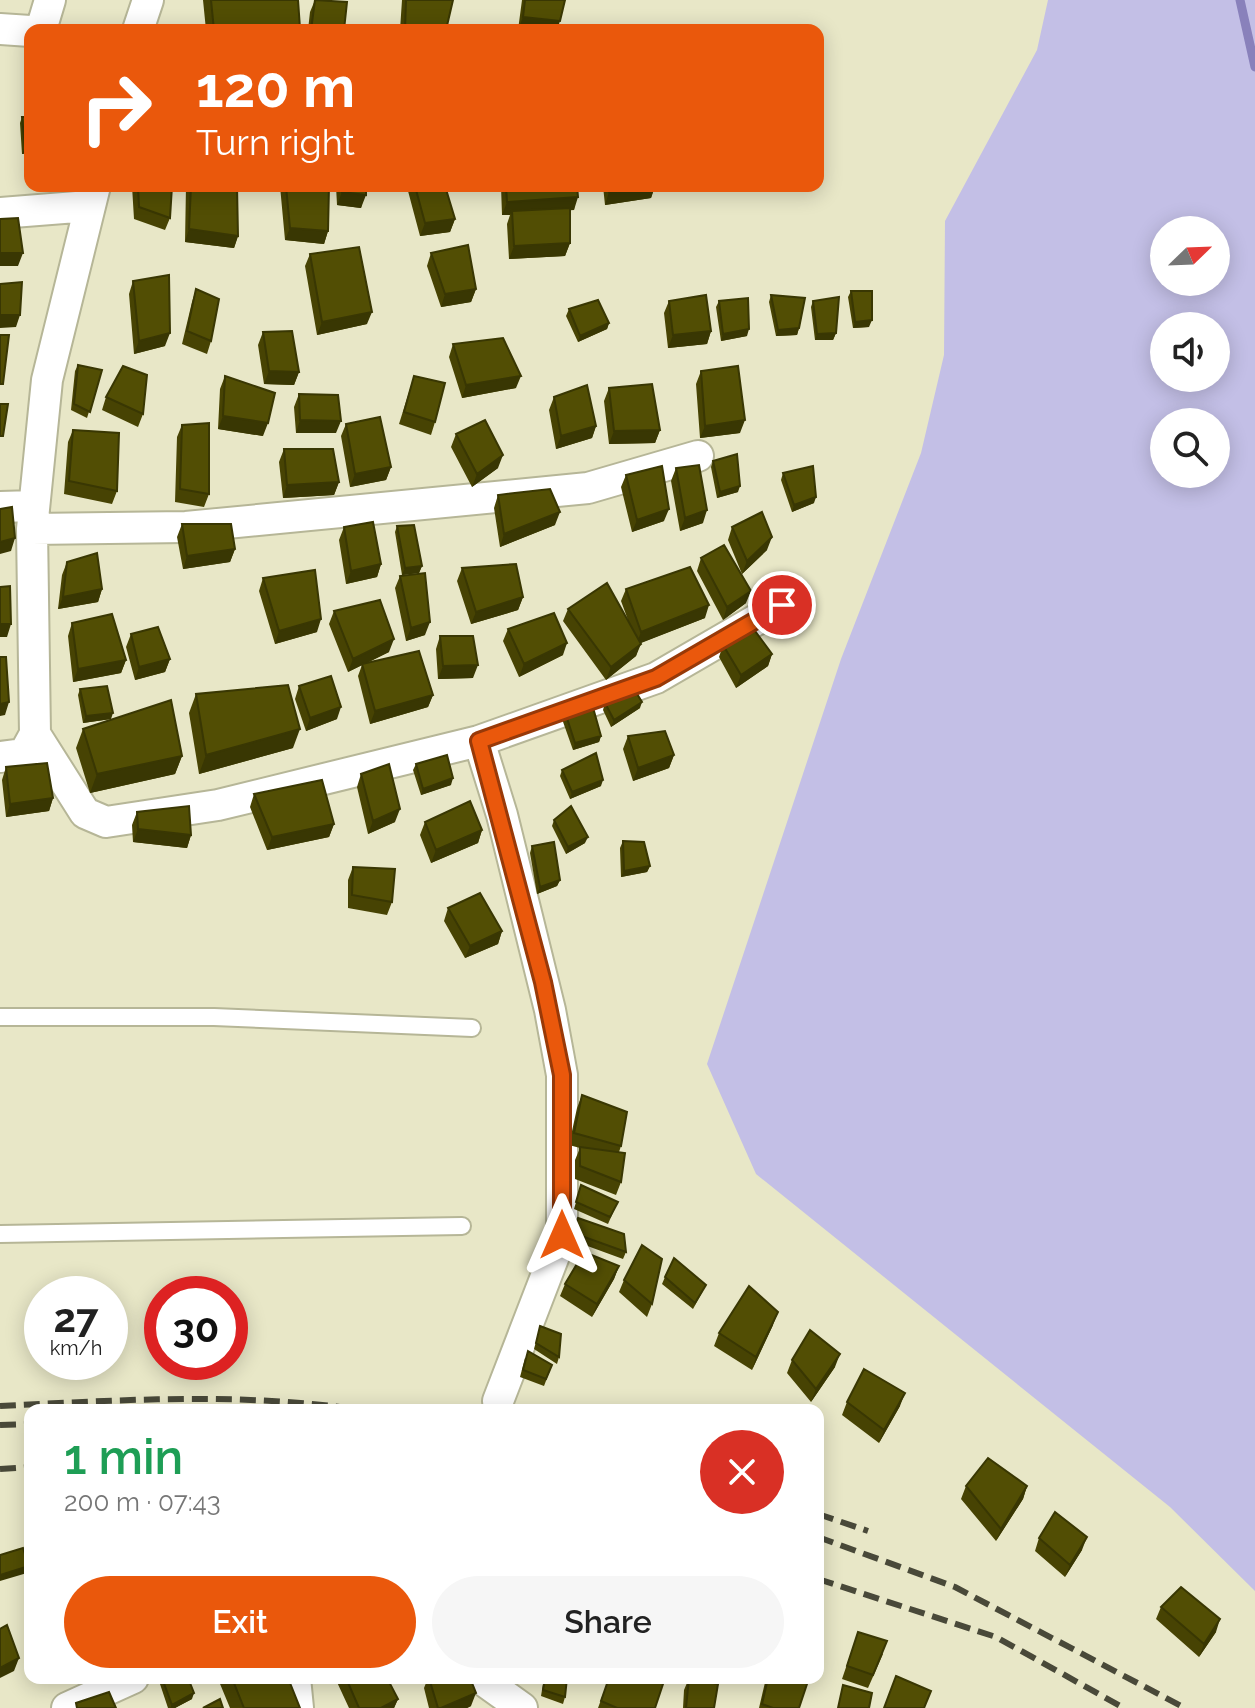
<!DOCTYPE html>
<meta charset="utf-8">
<style>
:root{--surface:#fff;--page:#f6f6f6;--text:#222;--muted:#767676;--accent:#ea580c}
body{margin:0;font-family:Raleway,sans-serif;background:var(--page);color:var(--text);height:100vh;display:flex;flex-direction:column;font-size:30px;white-space:nowrap}
*{box-sizing:border-box;margin:0}
p{font-size:26px;color:var(--muted)}
.icon{flex:none;width:44px;height:44px;fill:none;stroke:currentColor;stroke-width:2;stroke-linecap:round;stroke-linejoin:round}
.map{position:relative;flex:1;overflow:hidden}
.side{position:absolute;left:24px;top:1404px;width:800px;height:280px;display:flex;flex-direction:column;background:var(--surface);border-radius:16px;box-shadow:0 4px 20px #0003}
.side>*{flex:none}
.guide{position:absolute;left:24px;top:24px;width:800px;height:168px;border-radius:16px;box-shadow:0 4px 20px #0003;background:#ea580c;color:#fff;overflow:hidden}
.needle{width:52px;rotate:67deg}
.controls{position:absolute;left:1150px;top:216px;display:grid;gap:16px}
.controls a{display:grid;place-items:center;width:80px;height:80px;border-radius:50%;background:var(--surface);box-shadow:0 4px 20px #0003;font-size:40px}
.speed{position:absolute;left:24px;top:1276px;display:flex;gap:16px;font-size:40px;font-weight:700;text-align:center}
.speed>*{display:grid;place-content:center;width:104px;height:104px;border-radius:50%;background:var(--surface);box-shadow:0 4px 20px #0003;line-height:1}
.speed small{font-size:20px;font-weight:400}
.speed .limit{border:12px solid #d22;background:#fff;color:#111}
.pin{position:absolute;display:grid;place-items:center;width:68px;height:68px;color:#fff;margin:-34px;border:4px solid #fff;border-radius:50%;box-shadow:0 2px 8px #0007}
.me{position:absolute;width:88px;margin:-44px;rotate:0deg;stroke-linejoin:round;filter:drop-shadow(0 0 6px #0008)}
.turn{display:flex;align-items:center;gap:28px;height:168px;padding:0 40px;font-size:36px}
.turn .icon{width:104px;height:104px;stroke-width:2.5}
.turn b{display:block;font-size:56px;line-height:68px}
.round{display:grid;place-items:center;flex:none;width:84px;height:84px;border-radius:42px;background:var(--page)}
.headline{display:flex;align-items:center;justify-content:space-between;height:136px;padding:0 40px}
h1{font-size:48px;font-weight:600;line-height:60px;color:#1e9e55}
.cta{display:flex;gap:16px;margin-top:auto;padding:16px 40px}
.cta a{flex:1;height:92px;border-radius:48px;background:var(--accent);color:#fff;font-size:32px;font-weight:600;line-height:92px;text-align:center}
.cta a+a{background:var(--page);color:var(--text)}
.map>svg:first-child{display:block}
</style>
<div class="map">
<svg width="1255" height="1708" viewBox="0 0 1255 1708">
<rect width="100%" height="100%" fill="#e8e7c7"/>
<path fill="#c3bfe6" fill-rule="evenodd" d="M1048,0H1255V1591L1170,1507L756,1174L707,1064L841,659L921,453L944,355L945,221L1037,50ZM1164,230H1216V282H1164ZM1164,326H1216V378H1164ZM1164,422H1216V474H1164Z"/>
<g fill="none" stroke-linecap="round" stroke-linejoin="round">
<path stroke="#8981bb" stroke-width="9" d="M1240,0L1255,67"/>
<g stroke="#b6b697" stroke-width="20">
<path id="lane" d="M0,1017H214L472,1028
M0,1234L462,1226"/>
</g>
<g stroke="#b6b697" stroke-width="34">
<path id="street" d="M0,29L30,31
M41,30L50,0
M138,30L148,0
M0,213L89,206
M0,507L34,506
M32,529L186,527L588,488L698,456
M35,734L85,813L106,822L218,805L479,741L656,678L782,605
M479,741L502,815L550,1010L562,1075V1235L498,1401
M0,757L24,754L35,734L32,529L47,380L95,186
M295,1678L298,1708
M480,1678L522,1708
M67,1708L133,1678"/>
</g>
<use href="#lane" stroke="#fff" stroke-width="16"/>
<use href="#street" stroke="#fff" stroke-width="30"/>
<path stroke="#494939" stroke-width="6" stroke-dasharray="16 8" stroke-linecap="butt" d="M0,1406C119,1400 243,1392 361,1410
M0,1425L30,1424
M0,1469L30,1467
M818,1514L868,1531
M818,1537L955,1587L1185,1708
M818,1579L996,1637L1124,1708"/>
</g>
<path fill="#474303" d="M203,0H298L300,30H206Z
M315,0L344,30H308L310,12Z
M402,0H453L446,30H400Z
M522,0H565L518,30Z
M22,117L30,153L22,154L20,123Z
M132,186H172L170,218L165,230L134,219Z
M186,186H237L238,236L234,248L185,242Z
M280,186H329L328,231L324,244L285,240Z
M336,186H366L361,208L337,205Z
M410,186H445L455,219L450,232L420,236L408,191Z
M501,186H577L574,210H570V243L565,256L509,259L507,224L510,215H502Z
M603,186H655L651,198L605,205Z
M431,253L476,289L471,302L441,307L427,266Z
M310,254L367,324L317,335L305,266Z
M133,281L165,346L134,354L129,294Z
M196,289L211,341L207,354L182,344L192,302Z
M851,291L869,327L853,328L848,297Z
M771,295L799,328L797,335L776,336L769,302Z
M669,301L711,331L707,344L668,348L664,313Z
M719,301L747,336L721,341L716,307Z
M813,301L836,333L833,340H815L811,307Z
M569,309L609,323L607,329L578,342L566,316Z
M263,332L299,372L294,385L264,384L258,345Z
M453,344L516,388L462,398L449,357Z
M78,365L102,370L87,418L71,410L75,371Z
M701,371L740,433L700,438L696,384Z
M225,376L263,436L218,429L220,389Z
M414,376L435,422L431,435L399,424Z
M609,388L660,430L655,443L609,444L604,401Z
M299,394L336,433H296L294,407Z
M106,397L143,414L138,427L102,410Z
M554,397L596,426L592,438L556,449L549,410Z
M346,424L391,467L386,480L350,487L341,436Z
M182,425L209,494L204,507L175,502L177,437Z
M73,430L117,491L112,504L64,494L68,442Z
M456,434L498,468L472,487L451,447Z
M284,449L339,482L334,495L283,498L279,462Z
M713,461L738,492L717,498L711,467Z
M676,468L703,523L680,531L671,481Z
M783,473L814,503L792,512L781,480Z
M626,475L664,521L632,532L621,487Z
M498,495L555,525L500,547L494,508Z
M182,524L235,549L230,562L183,569L177,537Z
M397,526L422,566L419,573L402,575L395,532Z
M344,527L381,564L377,577L346,584L339,540Z
M732,527L767,550L742,574L728,540Z
M701,558L746,603L723,620L697,571Z
M67,562L102,589L98,602L58,609L62,575Z
M462,568L523,597L518,610L471,624L457,581Z
M400,576L425,635L406,641L395,588Z
M263,578L317,632L275,644L259,591Z
M626,589L705,618L640,643L636,656L606,680L563,621L568,609L628,620L621,601Z
M334,611L389,652L367,663L433,695L428,707L370,724L358,676L362,665L348,672L329,624Z
M72,623L126,660L121,673L73,682L68,636Z
M508,629L563,655L519,677L503,641Z
M131,634L170,659L165,672L135,680L126,647Z
M440,636L473,678L438,679L436,649Z
M723,645L772,654L768,666L736,688L719,657Z
M299,686L337,719L306,731L295,699Z
M80,689L111,719L83,723L78,695Z
M196,694L293,748L199,774L189,713Z
M605,703L640,708L611,727L603,710Z
M565,712L601,736L599,742L573,750L562,719Z
M83,729L182,756L175,774L90,793L76,748Z
M628,736L674,755L669,768L633,781L623,749Z
M416,764L451,785L421,795L413,770Z
M6,767L53,798L49,811L6,817L2,780Z
M562,770L601,786L570,799L560,776Z
M361,774L395,822L368,834L357,787Z
M254,794L334,824L329,837L267,850L250,807Z
M137,812L191,835L187,848L133,842L132,825Z
M554,820L585,843L566,854L552,826Z
M425,822L482,830L478,843L431,863L420,835Z
M623,841L650,866L647,872L621,877L620,848Z
M532,846L560,880L557,886L537,894L530,853Z
M353,867L392,902L387,915L348,908V880Z
M448,908L502,931L498,944L465,958L444,921Z
M582,1095L621,1146L619,1152L621,1182L616,1195L575,1179V1160L580,1148L569,1145L577,1108Z
M581,1185L615,1208L608,1224L574,1209Z
M578,1218L626,1252L623,1259L571,1240Z
M619,1266L614,1279L592,1317L560,1296L565,1284Z
M665,1277L703,1291L693,1309L662,1284Z
M624,1280L652,1304L647,1317L619,1292Z
M773,1325L752,1370L714,1346L719,1333Z
M540,1326L559,1357L557,1364L534,1349Z
M525,1358L552,1365L544,1386L520,1377Z
M792,1360L835,1367L811,1402L787,1373Z
M847,1402L900,1406L879,1443L842,1415Z
M966,1486H1027L1023,1499L996,1541L961,1499Z
M1039,1538L1082,1550L1065,1577L1035,1551Z
M1161,1607L1216,1632L1199,1657L1156,1619Z
M858,1632L883,1654L868,1688L842,1679Z
M160,1678H188L192,1699L175,1708H168L159,1681Z
M219,1678H288L300,1708H230L218,1679Z
M337,1678H387L398,1699L394,1708H349L336,1680Z
M428,1678H470L471,1706L467,1708H429L424,1688Z
M544,1678H567L565,1697L563,1704L541,1696Z
M609,1678L655,1708H598Z
M689,1678L714,1708H683L684,1690Z
M766,1678H809L799,1708H759Z"/>
<path fill="#393703" d="M523,17L560,21L557,30H518Z
M300,28V30H214Z
M25,147H30V153L22,154Z
M655,186L651,198L605,205L609,192Z
M342,192L366,195L361,208L337,205Z
M578,197L574,210L512,214V211L510,215H502L507,202Z
M455,219L450,232L420,236L425,223Z
M290,228L328,231L324,244L285,240Z
M189,229L238,236L234,248L185,242Z
M570,243L565,256L509,259L514,246Z
M0,253H23L18,266H0Z
M476,289L471,302L441,307L445,294Z
M372,312L367,324L317,335L322,322Z
M0,315H20L16,327L0,328Z
M872,320L869,327L853,328L855,322Z
M609,323L607,329L578,342L580,336Z
M799,328L797,335L776,336L778,330Z
M749,329L747,336L721,341L723,334Z
M711,331L707,344L668,348L673,335Z
M170,333L165,346L134,354L139,341Z
M836,333L833,340H815L817,334Z
M269,371L299,372L294,385L264,384Z
M521,376L516,388L462,398L466,385Z
M223,416L268,423L263,436L218,429Z
M300,420L341,421L336,433H296Z
M745,420L740,433L700,438L705,426Z
M596,426L592,438L556,449L561,436Z
M660,430L655,443L609,444L614,431Z
M503,455L498,468L472,487L477,474Z
M391,467L386,480L350,487L355,474Z
M339,482L334,495L283,498L287,485Z
M740,486L738,492L717,498L720,492Z
M816,497L814,503L792,512L794,505Z
M669,509L664,521L632,532L637,520Z
M707,510L703,523L680,531L685,518Z
M560,512L555,525L500,547L504,534Z
M772,537L767,550L742,574L747,561Z
M15,538L11,551L0,554V542Z
M235,549L230,562L183,569L187,556Z
M381,564L377,577L346,584L351,571Z
M422,566L419,573L402,575L405,568Z
M102,589L98,602L58,609L63,597Z
M751,591L746,603L723,620L727,607Z
M523,597L518,610L471,624L476,612Z
M709,605L705,618L636,645L641,632Z
M321,619L317,632L275,644L279,631Z
M430,622L425,635L406,641L411,628Z
M0,624H11L7,637H0Z
M394,639L389,652L348,672L353,659Z
M567,643L563,655L519,677L524,664Z
M641,644L636,656L606,680L611,667Z
M772,654L768,666L736,688L741,675Z
M170,659L165,672L135,680L139,667Z
M126,660L121,673L73,682L78,669Z
M478,665L473,678L438,679L443,666Z
M433,695L428,707L370,724L375,711Z
M9,702L5,715L0,716V704Z
M642,702L640,708L611,727L614,720Z
M341,707L337,719L306,731L310,718Z
M113,713L111,719L83,723L86,716Z
M300,729L293,748L199,774L206,755Z
M601,736L599,742L573,750L575,743Z
M674,755L669,768L633,781L638,768Z
M182,756L175,774L90,793L97,774Z
M453,778L451,785L421,795L423,789Z
M603,780L601,786L570,799L572,792Z
M53,798L49,811L6,817L10,804Z
M400,809L395,822L368,834L373,821Z
M334,824L329,837L267,850L272,837Z
M138,829L191,835L187,848L133,842Z
M482,830L478,843L431,863L436,850Z
M588,837L585,843L566,854L568,847Z
M650,866L647,872L621,877L624,871Z
M560,880L557,886L537,894L540,887Z
M502,931L498,944L465,958L470,946Z
M619,1266L614,1279L592,1317L597,1304Z
M778,1312L773,1325L752,1370L756,1357Z
M840,1354L835,1367L811,1402L816,1389Z
M905,1393L900,1406L879,1443L884,1430Z
M1027,1486L1023,1499L996,1541L1001,1529Z
M1087,1537L1082,1550L1065,1577L1070,1565Z
M29,1566L27,1573L0,1581V1575Z
M1220,1619L1216,1632L1199,1657L1204,1644Z
M19,1658L14,1671L0,1678V1668Z
M194,1693L192,1699L175,1708H170L172,1705Z
M476,1693L471,1706L467,1708H441Z
M398,1699L394,1708H381Z"/>
<path fill="#524e04" stroke="#393703" stroke-width="2" d="M211,0H298L300,28L214,30Z
M315,0L347,2L344,30H311Z
M406,0H453L446,30H405Z
M525,0H565L560,21L523,17Z
M22,117H30V147H25Z
M138,186H172L170,218L139,207Z
M191,186H237L238,236L189,229Z
M286,186H329L328,231L290,228Z
M342,186H366V195L342,192Z
M415,186H445L455,219L425,223Z
M506,186H577L578,197L507,202Z
M609,186H651L609,192Z
M570,208V243L514,246L512,211Z
M18,218L23,253H0V219Z
M468,245L476,289L445,294L431,253Z
M359,247L372,312L322,322L310,254Z
M169,275L170,333L139,341L133,281Z
M22,282L20,315H0V284Z
M196,289L219,299L211,341L187,331Z
M851,291H872V320L855,322Z
M706,295L711,331L673,335L669,301Z
M771,295L805,298L799,328L778,330Z
M839,297L836,333L817,334L813,301Z
M748,298L749,329L723,334L719,301Z
M598,300L609,323L580,336L569,309Z
M292,331L299,372L269,371L263,332Z
M0,335H9L3,384H0Z
M503,338L521,376L466,385L453,344Z
M78,365L102,370L90,412L74,404Z
M123,366L147,375L143,414L106,397Z
M738,366L745,420L705,426L701,371Z
M225,376L275,393L268,423L223,416Z
M414,376L445,383L435,422L404,412Z
M652,384L660,430L614,431L609,388Z
M587,385L596,426L561,436L554,397Z
M299,394L338,395L341,421L300,420Z
M0,404H8L3,436H0Z
M380,417L391,467L355,474L346,424Z
M485,420L503,455L477,474L456,434Z
M209,423V494L180,489L182,425Z
M73,430L119,433L117,491L69,481Z
M284,449H333L339,482L287,485Z
M737,454L740,486L720,492L713,461Z
M699,465L707,510L685,518L676,468Z
M662,466L669,509L637,520L626,475Z
M813,466L816,497L794,505L783,473Z
M550,489L560,512L504,534L498,495Z
M12,507L15,538L0,542V509Z
M762,512L772,537L747,561L732,527Z
M373,522L381,564L351,571L344,527Z
M182,524H231L235,549L187,556Z
M414,525L422,566L405,568L397,526Z
M724,545L751,591L727,607L701,558Z
M97,553L102,589L63,597L67,562Z
M516,564L523,597L476,612L462,568Z
M690,567L709,605L641,632L626,589Z
M315,570L321,619L279,631L263,578Z
M425,573L430,622L411,628L400,576Z
M607,583L641,644L611,667L568,609Z
M10,586L11,624H0V587Z
M380,600L394,639L353,659L334,611Z
M554,613L567,643L524,664L508,629Z
M112,614L126,660L78,669L72,623Z
M750,624L772,654L741,675L723,645Z
M158,627L170,659L139,667L131,634Z
M440,636H473L478,665L443,666Z
M419,651L433,695L375,711L362,664Z
M0,657H6L9,702L0,704Z
M331,676L341,707L310,718L299,686Z
M288,685L300,729L206,755L196,694Z
M107,686L113,713L86,716L80,689Z
M634,689L642,702L614,720L605,703Z
M171,700L182,756L97,774L83,729Z
M592,704L601,736L575,743L565,712Z
M665,731L674,755L638,768L628,736Z
M596,753L603,780L572,792L562,770Z
M447,755L453,778L423,789L416,764Z
M47,763L53,798L10,804L6,767Z
M389,764L400,809L373,821L361,774Z
M322,780L334,824L272,837L254,794Z
M470,801L482,830L436,850L425,822Z
M189,806L191,835L138,829L137,812Z
M571,806L588,837L568,847L554,820Z
M623,841L644,842L650,866L624,871Z
M554,842L560,880L540,887L532,846Z
M353,867L395,869L392,902L352,895Z
M480,893L502,931L470,946L448,908Z
M582,1095L627,1112L621,1146L574,1133Z
M580,1147L625,1153L621,1182L580,1166Z
M581,1185L618,1202L610,1217L576,1202Z
M578,1218L624,1234L626,1252L573,1233Z
M642,1245L662,1259L652,1304L624,1280Z
M584,1252L619,1266L597,1304L565,1284Z
M674,1258L706,1285L695,1303L665,1277Z
M749,1286L778,1312L756,1357L719,1333Z
M540,1326L561,1334L559,1357L536,1343Z
M810,1330L840,1354L816,1389L792,1360Z
M528,1351L552,1365L546,1379L523,1370Z
M864,1369L905,1393L884,1430L847,1402Z
M988,1458L1027,1486L1001,1529L966,1486Z
M1055,1512L1087,1537L1070,1565L1039,1538Z
M23,1548L29,1566L0,1575V1555Z
M1181,1587L1220,1619L1204,1644L1161,1607Z
M7,1625L19,1658L0,1668V1629Z
M858,1632L887,1641L873,1675L847,1666Z
M896,1676L931,1691L924,1708H884Z
M162,1678H188L194,1693L172,1705Z
M232,1678H288L300,1708H244Z
M346,1678H387L398,1699L381,1708H359Z
M429,1678H470L476,1693L441,1708H438Z
M545,1678H567L565,1697L543,1690Z
M609,1678H665L655,1708H617L601,1701Z
M689,1678L718,1684L714,1708H686Z
M768,1678H809L799,1708H773L762,1704Z
M843,1685L872,1693L869,1708H838Z
M109,1692L116,1708H77L76,1703Z
M220,1699L223,1708H203Z"/>
<g fill="none" stroke-linecap="round" stroke-linejoin="round">
<g stroke="#983908" stroke-width="20">
<path id="route" d="M562,1235V1075L543,982L479,741L656,678L782,605"/>
</g>
<use href="#route" stroke="#ea580c" stroke-width="14"/>
</g>
</svg>
<div class="controls">
<a><svg class="needle" viewBox="-14 -14 28 28"><path d="M0-13l5 13h-10z" fill="#e53935"/><path d="M0 13l5-13h-10z" fill="#767676"/></svg></a>
<a><svg class="icon" aria-label="sound" viewBox="0 0 24 24"><path d="M4 9h4l5-4v14l-5-4H4zM17 9q2 3 0 6"/></svg></a>
<a><svg class="icon" aria-label="search" viewBox="0 0 24 24"><circle cx="10" cy="10" r="6"/><path d="M15 15l6 6"/></svg></a>
</div>
<div class="speed"><div>27<small>km/h</small></div><div class="limit">30</div></div>
<div class="pin" style="left:782px;top:605px;background:#d93025"><svg class="icon" aria-label="arrive" viewBox="0 0 24 24"><path d="M6 21V4h12l-3 4 3 4H6"/></svg></div>
<svg class="me" style="left:562px;top:1235px" viewBox="-20 -20 40 40"><path d="M0-17L14 15 0 8-14 15z" fill="#ea580c" stroke="#fff" stroke-width="4"/></svg>
<div class="guide">
<div class="turn"><svg class="icon" aria-label="right" viewBox="0 0 24 24"><path d="M7 20v-9h11M14 6l5 5-5 5"/></svg><div><b>120 m</b>Turn right</div></div>
</div>
<section class="side">
<div class="headline"><div><h1>1 min</h1><p>200 m · 07:43</p></div><a class="round" style="background:#d93025;color:#fff"><svg class="icon" aria-label="close" viewBox="0 0 24 24"><path d="M6 6l12 12M18 6L6 18"/></svg></a></div>
<div class="cta"><a>Exit</a><a>Share</a></div>
</section>
</div>
